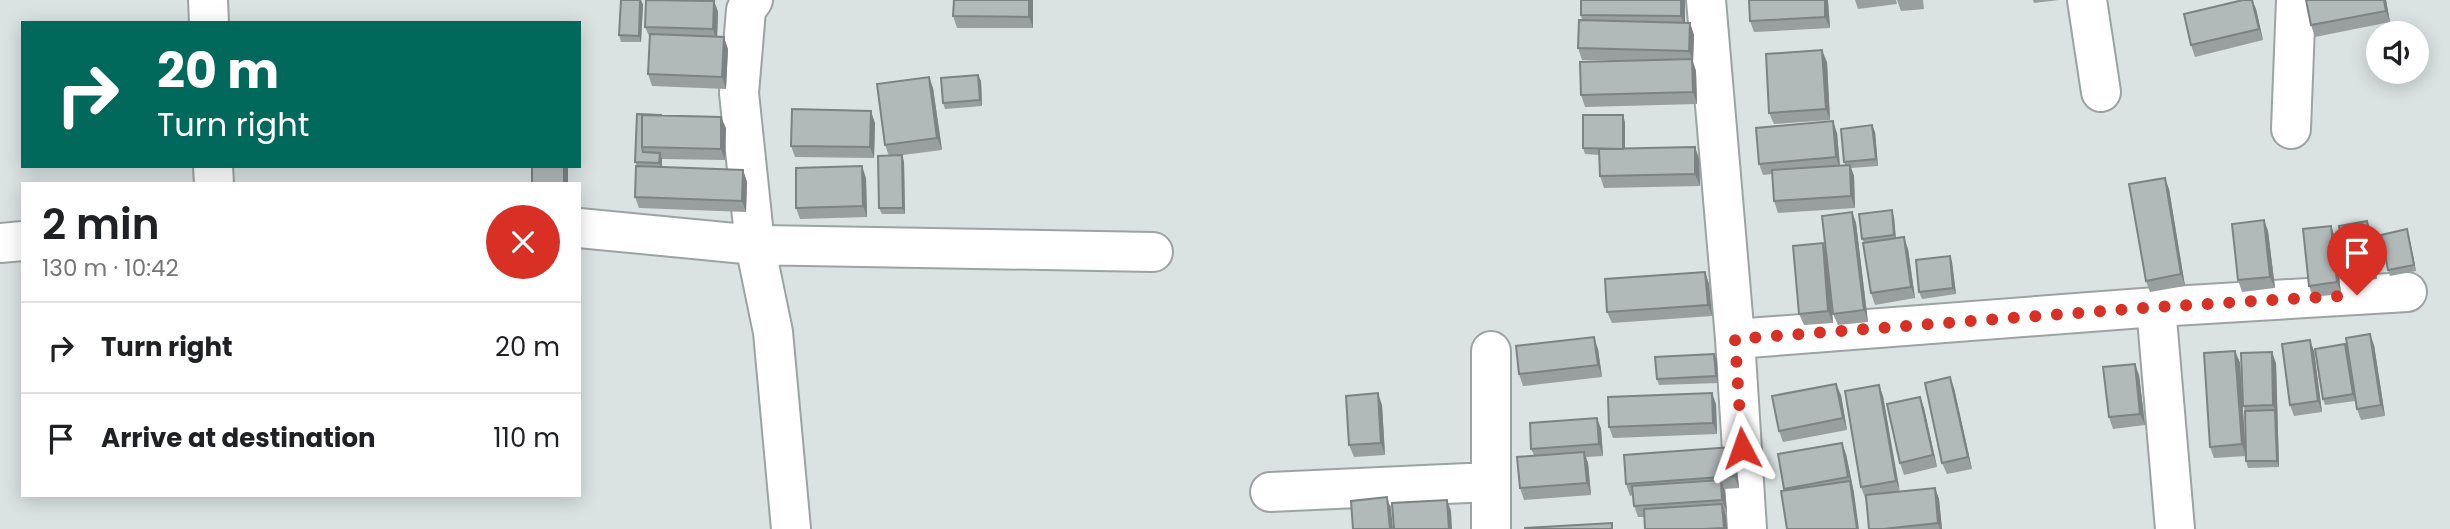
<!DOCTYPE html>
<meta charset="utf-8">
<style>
:root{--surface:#fff;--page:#f2f2f2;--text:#202124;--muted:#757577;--line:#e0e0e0}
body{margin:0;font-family:Poppins,sans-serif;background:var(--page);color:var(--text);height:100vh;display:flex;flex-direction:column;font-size:26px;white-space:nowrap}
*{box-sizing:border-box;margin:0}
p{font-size:23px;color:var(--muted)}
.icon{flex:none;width:38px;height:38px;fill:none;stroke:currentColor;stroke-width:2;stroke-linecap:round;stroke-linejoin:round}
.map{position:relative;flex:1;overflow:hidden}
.drawer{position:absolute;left:21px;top:182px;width:560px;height:315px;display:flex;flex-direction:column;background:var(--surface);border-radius:0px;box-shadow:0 4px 18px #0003}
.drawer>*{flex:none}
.hud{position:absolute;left:21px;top:21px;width:560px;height:147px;border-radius:0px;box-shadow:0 4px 18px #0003;background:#00695c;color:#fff;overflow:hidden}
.controls{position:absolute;left:2366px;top:21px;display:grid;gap:14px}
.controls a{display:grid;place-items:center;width:63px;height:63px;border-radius:50%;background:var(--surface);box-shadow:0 4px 18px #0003;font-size:35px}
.pin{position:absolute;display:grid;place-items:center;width:60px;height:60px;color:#fff;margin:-72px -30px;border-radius:50% 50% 50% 0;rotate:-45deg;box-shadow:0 0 7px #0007}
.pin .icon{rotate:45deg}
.me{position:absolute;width:77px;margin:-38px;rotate:356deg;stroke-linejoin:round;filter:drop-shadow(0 0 5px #0008)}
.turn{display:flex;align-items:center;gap:24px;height:147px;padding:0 21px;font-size:32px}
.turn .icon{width:91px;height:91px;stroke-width:2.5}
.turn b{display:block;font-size:49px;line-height:60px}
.round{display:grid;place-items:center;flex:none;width:74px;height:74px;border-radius:37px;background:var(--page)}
.overview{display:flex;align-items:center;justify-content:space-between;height:119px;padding:0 21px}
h1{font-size:42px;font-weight:600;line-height:52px}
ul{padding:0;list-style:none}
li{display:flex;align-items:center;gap:21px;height:91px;padding:0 21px;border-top:2px solid var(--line)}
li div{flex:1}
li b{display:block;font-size:26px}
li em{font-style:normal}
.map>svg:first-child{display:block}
</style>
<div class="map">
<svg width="2450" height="529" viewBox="0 0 2450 529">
<rect width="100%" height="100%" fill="#dae2e2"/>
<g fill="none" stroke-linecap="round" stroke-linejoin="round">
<g stroke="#9ca3a3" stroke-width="42">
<path id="minor" d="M208,0L209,23
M753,0L746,10L739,93L755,245L773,332L791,529
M1706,0L1735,339L1747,529
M2087,0L2101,92
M2291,129L2296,0
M213,166L214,184
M579,228L755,245L1153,252
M0,243L23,241
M2156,307L2175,529
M1735,339L2156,307L2407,292
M1270,492L1490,482
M1491,529V351"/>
</g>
<use href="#minor" stroke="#fff" stroke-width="38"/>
</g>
<path fill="#999f9f" d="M641,0L643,5L641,42H621L619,35Z
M954,0H1033V28H957L953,16Z
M1685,0V23H1690L1694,35L1693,62L1696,71L1697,104L1585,107L1581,95L1630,61L1582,60L1578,48L1582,20L1581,15Z
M1747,0H1828L1830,28L1754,32L1750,21L1749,0Z
M1855,0H1896L1897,4L1858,9Z
M1897,0H1923L1924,9L1901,11Z
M2033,0H2059L2034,3Z
M2252,0L2256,9L2263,40L2195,57L2191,45Z
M2386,0L2390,22L2315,37L2311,25Z
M714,1L718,12L717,37L728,49L726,89L652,86L648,74L650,38L645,27Z
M1827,62L1830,120L1774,124L1769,113Z
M978,75L981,81L982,106L945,109L943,103Z
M929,77L933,88L942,150L895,156L902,155L904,162L905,214H882L879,208L889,156L885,145Z
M637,114L662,116L726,128L725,160L662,159V167L743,170L747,182L746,212L639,208L635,197L637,166L635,162Z
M1625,122V149L1695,147L1699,159L1700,186L1604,188L1600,176L1599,155L1585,154L1583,148Z
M875,123L874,158L795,157L791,146Z
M1875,132L1878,166L1851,168L1854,176L1855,208L1778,213L1774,201L1772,174L1763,175L1759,164L1837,133L1840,165H1845L1844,162Z
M866,178L867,217L800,219L796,208Z
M2169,189L2185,286L2150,292L2146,281Z
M1852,212L1856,223L1868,322L1838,325L1833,314L1828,272L1833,323L1804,325L1799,314L1826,252Z
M1894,217L1896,238L1908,249L1915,298L1875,305L1871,293L1864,243L1862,239Z
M2264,220L2268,231L2275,288L2242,292L2238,280Z
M2370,228L2377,279L2349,283L2347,277Z
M2407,229L2409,236L2416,271L2390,276L2388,270Z
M2335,237L2341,294L2313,297L2309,286Z
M1950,256L1952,262L1956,294L1922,299L1919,292Z
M1705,272L1709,284L1712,316L1612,323L1607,312Z
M2374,345L2385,416L2361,420L2357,409Z
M1598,349L1602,377L1523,386L1519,374Z
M2235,351L2240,363L2245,447V411L2243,406L2276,363L2279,467L2248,468L2246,461V456L2214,458L2210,447Z
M2314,351L2322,412L2294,416L2290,405Z
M2347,351L2355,401L2325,405L2323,399Z
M1714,354L1717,360L1718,383L1659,385L1657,379Z
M2139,375L2145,425L2113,429L2109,417Z
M1954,388L1972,469L1947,474L1942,463Z
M1841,395L1847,430L1783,442L1779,431Z
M1883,396L1899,491L1935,488L1939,499L1942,529H1869L1865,498L1861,487Z
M1920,397L1924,408L1937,467L1904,475L1900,463Z
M1716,404L1717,434L1613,438L1609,427Z
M1382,405L1385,455L1354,457L1349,445Z
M1597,418L1601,429L1603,456L1586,457L1588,463L1591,495L1524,500L1520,488L1534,455L1531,449Z
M1732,447L1736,458L1739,488L1724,489L1727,512H1725L1726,516L1727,529H1645L1644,517H1638L1634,506L1633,495L1630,496L1626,484Z
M1846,454L1854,493L1785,490L1784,489Z"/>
<path fill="#7d8282" d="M641,0L643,5L641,42L639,36Z
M1029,0H1033V28L1029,17Z
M1681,0H1685V28L1681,16Z
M1825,0H1828V2L1830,28L1825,17Z
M2252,0L2256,9L2263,40L2259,29Z
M2384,0H2386L2390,22L2386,11Z
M714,1L718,12L717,41L713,29Z
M1690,23L1694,35L1693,62L1689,51Z
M724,37L728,49L726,89L722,77Z
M1822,50L1827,62L1830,120L1826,109Z
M1692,59L1696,71L1697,104L1693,92Z
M978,75L981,81L982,106L980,100Z
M929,77L933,88L942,150L937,138Z
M871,111L875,123L874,158L870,147Z
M1623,115L1625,122V155L1623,149Z
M721,117L726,128L725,160L721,149Z
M1833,121L1837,133L1840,168L1836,157Z
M1872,125L1875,132L1878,166L1876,159Z
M1695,147L1699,159L1700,186L1695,174Z
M660,153L662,159V169L659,163Z
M902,155L904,162L905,214L903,208Z
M1850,165L1854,176L1855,208L1851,196Z
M564,166H568V184H564Z
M862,166L866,178L867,217L863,206Z
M743,170L747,182L746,212L742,201Z
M2165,178L2169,189L2185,286L2181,274Z
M1892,210L1894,217L1896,242L1894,235Z
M1852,212L1856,223L1868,322L1864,310Z
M2264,220L2268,231L2275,288L2270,277Z
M2367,221L2370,228L2377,279L2375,273Z
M2331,226L2335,237L2341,294L2337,282Z
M2407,229L2409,236L2416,271L2414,265Z
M1904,237L1908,249L1915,298L1911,287Z
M1823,243L1827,254L1833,323L1828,311Z
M1950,256L1952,262L1956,294L1953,288Z
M1705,272L1709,284L1712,316L1708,305Z
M2370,334L2374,345L2385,416L2381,405Z
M1594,337L1598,349L1602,377L1598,365Z
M2310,340L2314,351L2322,412L2318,401Z
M2345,344L2347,351L2355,401L2353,394Z
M2235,351L2240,363L2246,456L2242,444Z
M2272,352L2276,363L2279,467L2277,461L2275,410L2273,405Z
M1714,354L1717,360L1718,383L1716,376Z
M2135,364L2139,375L2145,425L2140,414Z
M1950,377L1954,388L1972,469L1968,457Z
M1836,384L1841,395L1847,430L1843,418Z
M1879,385L1883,396L1900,492L1896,481Z
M1378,393L1382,405L1385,455L1381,443Z
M1712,393L1716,404L1717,434L1713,423Z
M1920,397L1924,408L1937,467L1933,455Z
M1597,418L1601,429L1603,456L1599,444Z
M1842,443L1846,454L1854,493L1859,529H1857L1850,482Z
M1732,447L1736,458L1739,488L1734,476Z
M1584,452L1588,463L1591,495L1587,483Z
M1721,480L1725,492L1727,512L1722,500Z
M1935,488L1939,499L1942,529H1940L1938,523Z
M1387,497L1391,509L1393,529H1390Z
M1447,500L1451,511L1452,529H1449Z
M1722,504L1726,516L1727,529H1724V528Z"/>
<path fill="#b2b9b9" stroke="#7d8282" stroke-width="2" d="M621,0H640L639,36L619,35Z
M646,0L714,1L713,29L645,27Z
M954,0H1029V17L953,16Z
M1581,0H1681V16L1581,15Z
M1749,0H1825V17L1750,21Z
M2243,0H2252L2259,29L2191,45L2184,14Z
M2306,0H2384L2386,11L2311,25Z
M1579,20L1690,23L1689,51L1578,48Z
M650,34L724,37L722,77L648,74Z
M1822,50L1826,109L1769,113L1766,54Z
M1692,59L1693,92L1581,95L1580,62Z
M978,75L980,100L943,103L941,78Z
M929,77L937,138L885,145L877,84Z
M792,109L871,111L870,147L791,146Z
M637,114L662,115H642V147L643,152L660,153L659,163L635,162Z
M642,115L721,117V149L642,147Z
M1583,115H1623V149L1583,148Z
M1833,121L1836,157L1759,164L1756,128Z
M1872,125L1876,159L1844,162L1841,129Z
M1695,147V174L1600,176L1599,149Z
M902,155L903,208H879L878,156Z
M1850,165L1851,196L1774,201L1772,170Z
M532,166H564V184H532Z
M636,166L743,170L742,201L635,197Z
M862,166L863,206L796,208V168Z
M2165,178L2181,274L2146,281L2129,184Z
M1892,210L1894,235L1862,239L1859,214Z
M1852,212L1864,310L1833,314L1822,216Z
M2264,220L2270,277L2238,280L2232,224Z
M2367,221L2375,273L2347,277L2339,226Z
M2331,226L2337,282L2309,286L2303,229Z
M2407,229L2414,265L2388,270L2381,235Z
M1904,237L1911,287L1871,293L1863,243Z
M1823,243L1828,311L1799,314L1793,246Z
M1950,256L1953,288L1919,292L1916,260Z
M1705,272L1708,305L1607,312L1605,279Z
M2370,334L2381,405L2357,409L2346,338Z
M1594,337L1598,365L1519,374L1516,346Z
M2310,340L2318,401L2290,405L2282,344Z
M2345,344L2353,394L2323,399L2315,349Z
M2235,351L2242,444L2210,447L2204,353Z
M2272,352L2273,405L2243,406L2241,353Z
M1714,354L1716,376L1657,379L1655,357Z
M2135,364L2140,414L2109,417L2103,367Z
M1950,377L1968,457L1942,463L1925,383Z
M1836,384L1843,418L1779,431L1772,396Z
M1879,385L1896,481L1861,487L1845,391Z
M1378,393L1381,443L1349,445L1346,396Z
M1712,393L1713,423L1609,427L1608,397Z
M1920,397L1933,455L1900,463L1887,404Z
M2275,410L2277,461H2246L2245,411Z
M1597,418L1599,444L1531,449L1530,423Z
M1842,443L1848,477L1784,489L1778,454Z
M1732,447L1734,476L1626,484L1624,455Z
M1584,452L1587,483L1520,488L1517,457Z
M1721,480L1722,500L1634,506L1632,486Z
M1850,481L1857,529H1787L1781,491Z
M1935,488L1938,523L1883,529H1869L1866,495Z
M1387,497L1390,529H1353L1351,501Z
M1447,500L1449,529H1394L1392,503Z
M1722,504L1724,528L1703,529H1645L1644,509Z
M1612,523V529H1525V528Z"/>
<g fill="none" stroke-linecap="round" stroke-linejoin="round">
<path stroke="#d93025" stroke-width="12" stroke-dasharray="0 21.6" d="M1742,448L1735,339L2156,307L2357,295"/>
</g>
</svg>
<div class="controls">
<a><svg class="icon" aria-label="sound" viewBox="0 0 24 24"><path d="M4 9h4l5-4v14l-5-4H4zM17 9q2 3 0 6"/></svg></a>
</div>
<div class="pin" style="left:2357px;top:295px;background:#d93025"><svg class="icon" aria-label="arrive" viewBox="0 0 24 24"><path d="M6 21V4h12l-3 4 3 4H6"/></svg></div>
<svg class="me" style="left:1742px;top:448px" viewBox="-20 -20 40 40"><path d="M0-17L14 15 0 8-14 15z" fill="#d93025" stroke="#fff" stroke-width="4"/></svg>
<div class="hud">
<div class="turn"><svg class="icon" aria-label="right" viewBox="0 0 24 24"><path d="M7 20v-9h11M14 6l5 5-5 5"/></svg><div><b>20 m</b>Turn right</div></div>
</div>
<section class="drawer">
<div class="overview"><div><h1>2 min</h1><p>130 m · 10:42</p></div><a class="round" style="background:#d93025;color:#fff"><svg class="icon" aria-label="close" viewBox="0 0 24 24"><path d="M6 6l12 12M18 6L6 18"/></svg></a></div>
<ul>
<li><svg class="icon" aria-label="right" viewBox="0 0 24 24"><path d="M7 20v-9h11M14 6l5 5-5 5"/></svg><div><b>Turn right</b></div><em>20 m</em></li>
<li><svg class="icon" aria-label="arrive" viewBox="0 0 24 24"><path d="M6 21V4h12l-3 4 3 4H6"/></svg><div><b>Arrive at destination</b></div><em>110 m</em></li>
</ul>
</section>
</div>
